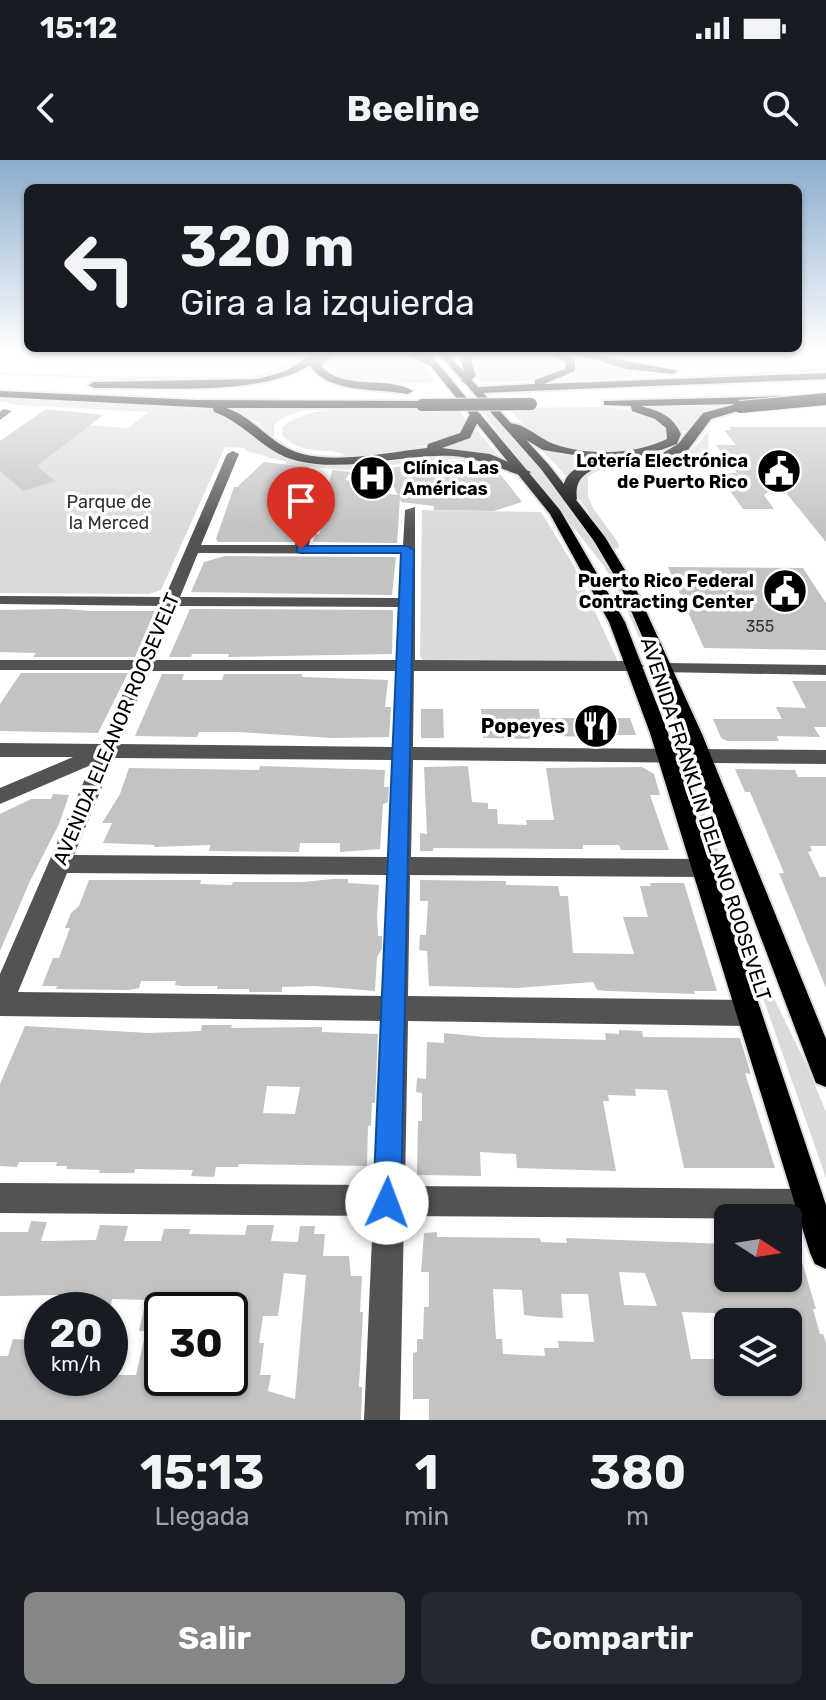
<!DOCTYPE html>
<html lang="es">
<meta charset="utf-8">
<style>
:root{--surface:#171b24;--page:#242831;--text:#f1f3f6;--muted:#9ea1a6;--accent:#858687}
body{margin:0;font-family:Rubik,sans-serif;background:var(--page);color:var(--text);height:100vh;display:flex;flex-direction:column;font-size:30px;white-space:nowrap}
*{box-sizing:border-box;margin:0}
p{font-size:26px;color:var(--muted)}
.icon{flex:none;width:44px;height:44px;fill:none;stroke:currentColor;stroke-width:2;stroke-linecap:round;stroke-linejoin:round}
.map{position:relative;height:1260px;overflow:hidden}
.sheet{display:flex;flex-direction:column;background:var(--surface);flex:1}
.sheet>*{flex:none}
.banner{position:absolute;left:24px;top:24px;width:778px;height:168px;border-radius:12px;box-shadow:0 2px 6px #0004;background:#171b24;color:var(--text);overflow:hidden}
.needle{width:52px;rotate:102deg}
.tools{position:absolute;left:714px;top:1044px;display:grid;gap:16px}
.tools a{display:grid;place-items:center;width:88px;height:88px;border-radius:12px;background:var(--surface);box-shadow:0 2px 6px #0004;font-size:40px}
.speed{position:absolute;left:24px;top:1132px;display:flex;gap:16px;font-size:40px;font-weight:700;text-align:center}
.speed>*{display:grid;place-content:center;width:104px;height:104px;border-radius:50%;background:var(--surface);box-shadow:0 2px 6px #0004;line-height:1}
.speed small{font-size:20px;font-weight:400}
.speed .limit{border:4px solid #111;border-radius:12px;background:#fff;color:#111}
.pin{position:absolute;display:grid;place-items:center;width:68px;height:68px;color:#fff;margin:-82px -34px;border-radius:50% 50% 50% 0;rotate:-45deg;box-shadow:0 0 8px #0007}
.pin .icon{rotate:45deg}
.me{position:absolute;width:88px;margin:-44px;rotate:2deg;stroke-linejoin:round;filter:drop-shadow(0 0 6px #0008)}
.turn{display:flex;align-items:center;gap:28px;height:168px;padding:0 24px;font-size:36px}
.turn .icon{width:104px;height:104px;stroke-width:2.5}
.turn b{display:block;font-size:56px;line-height:68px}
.eta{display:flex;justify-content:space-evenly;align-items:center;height:136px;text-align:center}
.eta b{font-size:48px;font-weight:700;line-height:56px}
.action{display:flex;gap:16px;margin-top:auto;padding:16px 24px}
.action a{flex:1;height:92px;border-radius:12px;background:var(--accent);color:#fff;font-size:32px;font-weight:700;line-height:92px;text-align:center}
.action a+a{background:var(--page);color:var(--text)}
.status{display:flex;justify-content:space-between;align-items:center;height:56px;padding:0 40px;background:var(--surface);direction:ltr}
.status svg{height:22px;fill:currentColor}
header{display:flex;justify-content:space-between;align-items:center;height:104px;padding:0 24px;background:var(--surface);font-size:36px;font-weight:700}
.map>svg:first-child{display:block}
</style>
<div class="status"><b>15:12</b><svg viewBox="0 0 49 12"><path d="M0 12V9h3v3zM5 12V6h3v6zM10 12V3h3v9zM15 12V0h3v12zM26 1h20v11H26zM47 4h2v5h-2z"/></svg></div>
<header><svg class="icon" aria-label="back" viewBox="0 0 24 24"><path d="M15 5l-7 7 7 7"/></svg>Beeline<svg class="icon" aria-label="search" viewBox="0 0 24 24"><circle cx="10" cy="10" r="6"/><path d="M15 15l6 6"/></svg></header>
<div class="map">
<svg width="826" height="1260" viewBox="0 0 826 1260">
<rect width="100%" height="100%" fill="#fff"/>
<path fill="#dadada" d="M304,194H316L285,213L243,223L0,215V212L88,216L245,217L266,212Z
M337,194H408L424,204L435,223H371L332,218L322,205L328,198Z
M477,194H551L566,203L565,209L545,220L482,223L472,200Z
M563,194H577L633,209L682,213L549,223L568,217L576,210L575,202Z
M826,208V212L596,222Z
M0,238L211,250L237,259L280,294L350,304L453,294H466L491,305L461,298L342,310L286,304L287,301C271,300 261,293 245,291V288L225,287L161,430L149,434L0,433V306L90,265L128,268L148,252L19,245L0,241Z
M736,243L701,255L687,271H681L667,257L641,246Z
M220,247L309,248L282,258L274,265V277L292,291L340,298L347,297C328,284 306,299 282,275L283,267C314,238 415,248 459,248L468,265C454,285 430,283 410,288C433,293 460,286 477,270L503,301L476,293L446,290L350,299L304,296L279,286L259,263Z
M608,247L640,251L668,267L667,278C645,298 577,295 550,285C534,279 520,261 509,248Z
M479,248H486C529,297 573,347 607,403C640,457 662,519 687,577L682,576L678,569L626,447L604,406Z
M708,271L709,300C682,302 608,299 588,317V336L593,348L619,384L618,389L614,388L576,334C573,295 655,305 680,296C693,291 700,282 708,271Z
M537,285L567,294L606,298L569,319Z
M422,350L541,352L574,406L618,502L423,501L420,496Z
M685,615L691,616L766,822L807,906L826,952V1018Z"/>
<path fill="#c3c3c3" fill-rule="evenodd" d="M46,249L103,255L37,306L55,321L23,331L0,311V281Z
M729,267H826V382L779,324L764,335L774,349H743L717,313H737L716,285H736L724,270H731Z
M462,300L497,310L522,342L494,351L434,350V346L401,342L400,338L397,383L313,382L315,374H319L322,365L332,310L351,312L345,320L358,322L353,330L398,335L385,311L390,310L389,308Z
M264,302L309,307L293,382H218L216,379L234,327H237Z
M225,396L396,397L392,435L191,432L204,402Z
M668,407L803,408L826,443V490L704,488Z
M66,449L91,451H155L135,497H33L36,493L0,492V450Z
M190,449L393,450L392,494L228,497L229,494H192L191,497H169Z
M21,513H128L98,573L0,571V544Z
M162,514H184L182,520H222L224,514H302V517L388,520L385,547H391L389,577L332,578L238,572H199L197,577L135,576Z
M792,521H826V567H814L820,577L777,576L779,581H727L721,578L713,559H782L776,547L806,548Z
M421,549H443L444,578H421Z
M481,549H539L540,558H584L583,554H599L601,558H630L636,575H607L608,578L538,575V579L483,578Z
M260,606L385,610L384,627H389L388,642L383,644L380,689L340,692V683H300L299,692L209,691L210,685L154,687L155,685L103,683L112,663H102L120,634L129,608L259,610Z
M468,606L472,642L488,643V649H497L498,664L527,665L526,660H554L546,608L642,607L654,614L660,635H650L669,690H621L619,685H583V689L433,688V691H420V673L427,674L424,607Z
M735,609L795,610L798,617H826V686H810L812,691L808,692L820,717H826V828L779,713H784L750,632H745Z
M53,634L69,635L59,664L30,721L0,791V654L31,639H51Z
M332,719H348V723L379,725L377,757L378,776H382V789L377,797L375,831L315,826L282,827V832H249V829H217V826H181L175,825L176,821H141L139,828L129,830L56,829L57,826H42L53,798H59L70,768H65L71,753L79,746L89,720H201L200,724L232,725L233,722H303Z
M420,720L506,721V725L558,726L560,736H568L573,793L634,794L623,757H648L640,726H651L650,723H684L717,831H694L695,834L607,831L597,830L593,822L517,828L429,826L427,791L419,790L420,775H426L428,741H420Z
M202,865H232L231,868L322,867V872L378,874L375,943H372L371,966H368L367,1006L239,1004L238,1007H216L214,1017L191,1016L193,1010L135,1009L134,1013H99L100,1010L66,1009L67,1006H56L57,1002H19L17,1007L0,1006V924L25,866L149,873L201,871ZM267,926L300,927L295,954L263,953Z
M619,870L642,871L643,877L740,878L751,914L745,913L775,1008H684L667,930L635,929L636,936L608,935L609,941H603L616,1011L517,1008L516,994L480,992L481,1016L417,1015L418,961H422V933L416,932L417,918L426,919L427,882L444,883V873L484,877L606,880L605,873L619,874Z
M31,1061L47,1062L41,1081L96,1080L100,1065L128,1066L124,1081H161L164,1069H190L189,1074L245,1075L247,1065H274L271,1081L298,1082L300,1066H315L314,1074H325L323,1096H349L351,1116H362L360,1152H363L359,1227H362L361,1260H0V1196H8L13,1179L41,1180L34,1205H42V1218H110V1215H136L146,1171H139L146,1140L112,1139L110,1150H54L58,1135L0,1136V1072H28ZM284,1113L306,1115L295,1239L268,1231L271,1215H260L264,1183H259L263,1156H278ZM162,1150H230V1218H162Z
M792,1068L816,1149H813L820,1174H823L826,1183V1260H429V1239H413V1193L417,1192V1179H423L424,1147H429V1112H421L424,1073L437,1072V1077L540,1078L541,1082L567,1083L566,1078L728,1084V1118H788V1069ZM619,1112L645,1113L657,1146L624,1145ZM493,1129L522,1130L524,1155L541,1157L563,1158L561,1134H588L594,1182L558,1181L559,1188H544L545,1196L503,1194L502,1179H496ZM682,1152L715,1153L717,1162H788V1222H728V1199H691Z"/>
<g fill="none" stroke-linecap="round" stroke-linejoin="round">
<g stroke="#dbdbdb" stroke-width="4">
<path id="major" d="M421,194H430L560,350L625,462L668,573L826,1045V1109L815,1104L810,1093L650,573L609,462L550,354Z
M439,194H448L549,305L605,377L634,425L702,574L826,879V927L816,923L812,913L684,574L620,425L594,381L541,309Z"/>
</g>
<g stroke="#dbdbdb" stroke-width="4">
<path id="highway" d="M312,194H335L321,206C343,231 387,215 413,231L407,234C378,228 326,234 310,205C261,237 154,227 94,228L88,225L94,222L258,219L286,211Z
M406,194H420L437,203L428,205Z
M466,194H476L471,200L476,216L467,224L461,221L465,216L461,200Z
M552,194H565L575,200V211L544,224L826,213V219L480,233L474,230L480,227L535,224V220L565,209L566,203Z
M576,194H593L678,211L673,214L626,209Z
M0,231L197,240L422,241L426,242V248H226C251,256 266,278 289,289C325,307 388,292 427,288L428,284L460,273L471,252L475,251L481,255L470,278L442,288L490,294L531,312L524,316C499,309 479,298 453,296C402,293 349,313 298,301C265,294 246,263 214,252L213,248L0,237Z
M788,236L794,239L792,241L738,244L743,247L741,250L711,259L688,290L668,298L661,294L678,284L703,253L736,244L641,246C660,251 673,256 681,274L677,284L650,294L616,299V304C595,308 573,313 577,339L570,343L563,339C559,315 578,304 599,299L543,290L503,266C517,256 539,279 554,284C588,296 634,295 667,279L666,268L655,259L632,251L631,246L604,245V241Z"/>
</g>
<path fill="#535353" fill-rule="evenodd" d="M3,249L12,251L0,260V252Z
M233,291L239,294L201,385H295L307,339L313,335L319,339L309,385L403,386L405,350L415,347V500L636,501L644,506L636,511H414L413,587L826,590V604L413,600L411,697L700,699L708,702L711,708L708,714L700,717L410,715L408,836L747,840L756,844L760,853L756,862L747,866L408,861L405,1026L809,1029L820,1033L824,1044L820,1055L809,1059L404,1056L400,1260H364L373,1056L0,1053V1023L374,1025L382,861L0,856V814L91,605L0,644V628L73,597H0V583L101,584L133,510H0V500H137L161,446L0,444V436L165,437L227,294ZM198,393L403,394L401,438L180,437ZM176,446L400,447L398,500H154ZM150,511H397L394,587L119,584ZM114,598L393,600L389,697L74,695ZM67,713L388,715L383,836L18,832Z
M666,503L826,505V515L660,512L658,508L660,504Z"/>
<use href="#major" fill="#000" fill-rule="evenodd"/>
<use href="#highway" fill="#000" fill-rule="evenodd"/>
<g stroke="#dbdbdb" stroke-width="14" stroke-linecap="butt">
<path id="highway-bridge" d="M422,245L531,244
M740,247L826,239"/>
</g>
<use href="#highway-bridge" stroke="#000" stroke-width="12"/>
</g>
<linearGradient id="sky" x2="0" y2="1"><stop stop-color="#8baccc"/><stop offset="0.52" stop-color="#fff"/><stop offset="1" stop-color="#fff" stop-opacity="0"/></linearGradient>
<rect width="826" height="370" fill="url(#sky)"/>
<path fill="#1a73e8" stroke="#114b97" stroke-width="2" d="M297,386H407L414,390L401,1043L397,1053L387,1057L377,1053L373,1043L401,393H301L297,392Z"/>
<defs>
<g id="civic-disc" transform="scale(2.3)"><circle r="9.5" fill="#000" stroke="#fff"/><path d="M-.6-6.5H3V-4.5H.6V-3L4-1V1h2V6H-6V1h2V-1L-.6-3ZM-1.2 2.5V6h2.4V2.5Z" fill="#fff"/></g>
<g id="hospital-disc" transform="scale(2.3)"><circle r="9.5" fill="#000" stroke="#fff"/><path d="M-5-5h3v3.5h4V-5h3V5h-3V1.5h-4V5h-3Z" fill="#fff"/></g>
<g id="restaurant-disc" transform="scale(2.3)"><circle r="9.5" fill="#000" stroke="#fff"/><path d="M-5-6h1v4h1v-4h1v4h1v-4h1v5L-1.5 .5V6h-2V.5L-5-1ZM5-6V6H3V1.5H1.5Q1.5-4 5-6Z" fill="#fff"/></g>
</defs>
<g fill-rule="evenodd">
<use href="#civic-disc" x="779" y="311"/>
<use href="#hospital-disc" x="372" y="318"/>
<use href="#civic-disc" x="785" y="431"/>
<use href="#restaurant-disc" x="596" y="566"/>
</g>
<g text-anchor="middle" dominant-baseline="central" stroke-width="7" stroke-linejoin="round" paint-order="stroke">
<g font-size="16" fill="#313131">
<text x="760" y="466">355</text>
</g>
<g font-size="18" font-weight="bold" fill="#000" stroke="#fff" text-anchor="end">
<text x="748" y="301">Lotería Electrónica<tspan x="748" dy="21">de Puerto Rico</tspan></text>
<text x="403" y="308" text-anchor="start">Clínica Las<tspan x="403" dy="21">Américas</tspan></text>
<text x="754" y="421">Puerto Rico Federal<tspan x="754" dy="21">Contracting Center</tspan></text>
</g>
<g font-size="18" fill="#313131" stroke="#fff">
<text x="109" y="342">Parque de<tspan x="109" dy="21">la Merced</tspan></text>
</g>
<g font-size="20" font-weight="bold" fill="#000" stroke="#fff" text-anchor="end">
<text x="565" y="566">Popeyes</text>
</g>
<g font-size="20" fill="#000" stroke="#fff">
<text transform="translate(116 569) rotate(-67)">AVENIDA ELEANOR ROOSEVELT</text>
<text transform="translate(706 659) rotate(72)">AVENIDA FRANKLIN DELANO ROOSEVELT</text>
</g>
</g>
</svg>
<div class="tools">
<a><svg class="needle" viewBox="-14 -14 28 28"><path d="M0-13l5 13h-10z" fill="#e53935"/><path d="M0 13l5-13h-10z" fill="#9ea1a6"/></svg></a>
<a><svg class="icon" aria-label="layers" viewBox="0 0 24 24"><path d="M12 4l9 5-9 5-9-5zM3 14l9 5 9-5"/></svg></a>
</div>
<div class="speed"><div>20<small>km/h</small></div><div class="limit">30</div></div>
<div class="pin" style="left:301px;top:389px;background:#d93025"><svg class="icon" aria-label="arrive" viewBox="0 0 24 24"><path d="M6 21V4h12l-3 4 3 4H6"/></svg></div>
<svg class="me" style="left:387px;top:1043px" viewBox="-20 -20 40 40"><circle r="19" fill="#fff"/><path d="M0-13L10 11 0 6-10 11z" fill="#1a73e8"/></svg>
<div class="banner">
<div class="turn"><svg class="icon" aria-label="left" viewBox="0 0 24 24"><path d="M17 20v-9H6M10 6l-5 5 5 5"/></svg><div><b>320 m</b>Gira a la izquierda</div></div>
</div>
</div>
<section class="sheet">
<div class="eta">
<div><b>15:13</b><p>Llegada</p></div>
<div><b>1</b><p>min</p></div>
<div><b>380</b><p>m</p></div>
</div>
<div class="action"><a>Salir</a><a>Compartir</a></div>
</section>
